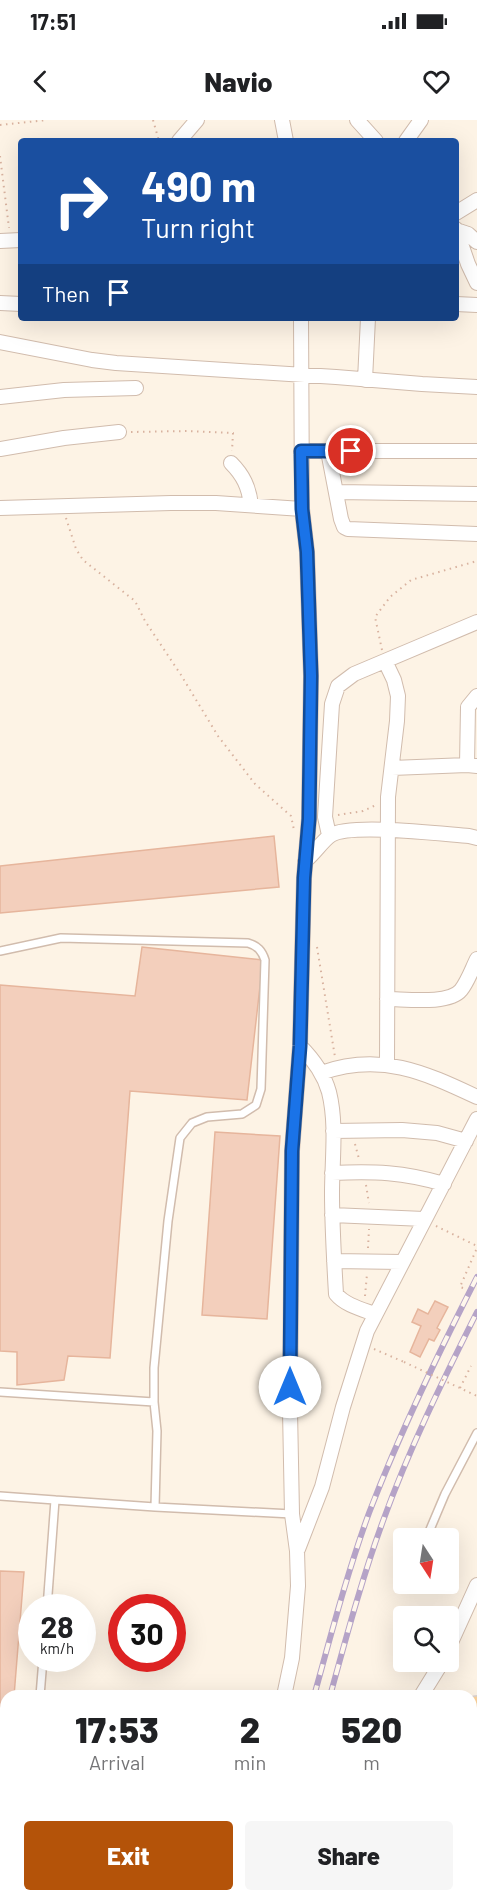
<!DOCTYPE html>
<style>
:root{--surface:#fff;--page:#f6f6f6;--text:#202124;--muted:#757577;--accent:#b45309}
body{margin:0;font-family:Barlow,sans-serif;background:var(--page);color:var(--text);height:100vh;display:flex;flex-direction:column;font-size:22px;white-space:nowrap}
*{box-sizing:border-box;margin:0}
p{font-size:20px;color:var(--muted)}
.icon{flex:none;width:33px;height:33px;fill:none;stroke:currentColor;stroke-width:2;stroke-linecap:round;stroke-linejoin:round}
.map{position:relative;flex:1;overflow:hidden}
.panel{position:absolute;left:0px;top:1570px;width:477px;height:212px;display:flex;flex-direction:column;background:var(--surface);border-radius:18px 18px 0 0;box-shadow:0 6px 24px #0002}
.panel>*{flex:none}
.hud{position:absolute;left:18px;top:18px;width:441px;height:183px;border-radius:6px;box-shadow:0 6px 24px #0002;background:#1a4fa0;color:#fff;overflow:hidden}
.needle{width:39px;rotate:168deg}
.buttons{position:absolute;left:393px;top:1408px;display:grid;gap:12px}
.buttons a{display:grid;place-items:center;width:66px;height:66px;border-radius:6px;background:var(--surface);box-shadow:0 6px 24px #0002;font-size:30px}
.speed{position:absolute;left:18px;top:1474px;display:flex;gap:12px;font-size:30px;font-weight:700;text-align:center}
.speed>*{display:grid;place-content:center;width:78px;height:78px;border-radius:50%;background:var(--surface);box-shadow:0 6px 24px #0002;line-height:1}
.speed small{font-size:15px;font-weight:400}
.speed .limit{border:9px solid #d22;background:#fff;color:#111}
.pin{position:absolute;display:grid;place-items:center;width:51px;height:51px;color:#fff;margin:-26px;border:3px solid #fff;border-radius:50%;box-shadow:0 2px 6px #0007}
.me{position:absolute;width:66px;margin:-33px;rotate:0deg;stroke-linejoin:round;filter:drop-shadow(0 0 4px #0008)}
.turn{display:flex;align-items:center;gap:21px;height:126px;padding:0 24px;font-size:27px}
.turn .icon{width:78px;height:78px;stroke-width:2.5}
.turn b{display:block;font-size:42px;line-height:51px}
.then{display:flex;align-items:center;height:57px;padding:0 24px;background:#0003;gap:12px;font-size:22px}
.eta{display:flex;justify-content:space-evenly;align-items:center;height:102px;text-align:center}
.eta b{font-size:36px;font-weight:800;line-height:42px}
.primary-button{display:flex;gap:12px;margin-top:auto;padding:12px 24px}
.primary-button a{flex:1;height:69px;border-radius:6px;background:var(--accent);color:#fff;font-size:24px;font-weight:800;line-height:69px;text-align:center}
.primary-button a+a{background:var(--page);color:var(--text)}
.status{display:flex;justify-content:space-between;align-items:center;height:42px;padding:0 30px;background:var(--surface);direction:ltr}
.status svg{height:16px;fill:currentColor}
header{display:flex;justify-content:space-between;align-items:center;height:78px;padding:0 24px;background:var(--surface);font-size:27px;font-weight:800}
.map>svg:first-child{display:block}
</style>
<div class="status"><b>17:51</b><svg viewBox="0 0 49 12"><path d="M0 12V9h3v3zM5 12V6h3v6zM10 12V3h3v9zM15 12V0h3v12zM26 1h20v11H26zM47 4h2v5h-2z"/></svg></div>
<header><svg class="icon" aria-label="back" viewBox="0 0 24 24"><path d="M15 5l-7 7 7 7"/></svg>Navio<svg class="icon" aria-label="heart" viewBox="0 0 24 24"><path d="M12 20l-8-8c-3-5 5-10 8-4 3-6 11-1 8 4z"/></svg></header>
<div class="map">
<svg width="477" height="1781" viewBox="0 0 477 1781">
<rect width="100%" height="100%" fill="#fdf3e5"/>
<path fill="#f3cfbc" stroke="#e6b59c" stroke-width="1.5" d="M274,716L279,767L0,793V746Z
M142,827L263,840L247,980L130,971L110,1238L68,1236L64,1260L17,1265V1232L0,1231V865L135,876Z
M215,1012L280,1016L267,1199L202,1195Z
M435,1181L448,1187L437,1208L440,1210L434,1221L429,1219L420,1237L410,1232L421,1206L412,1202L418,1189L428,1194Z
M0,1451L24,1452L14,1576H6V1671L3,1705H0Z"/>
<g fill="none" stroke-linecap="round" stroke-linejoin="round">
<g stroke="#d1bcad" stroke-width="10">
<path id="service" d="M0,831L61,818L248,823C258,826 262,831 265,840L261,969L256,985L242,994L207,997L192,1003L180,1018L168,1101L154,1248V1282L157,1311L155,1387L55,1380
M0,1272L154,1282
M0,1376L55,1380L47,1488
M155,1387L292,1394
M426,1419L445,1374L477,1313
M40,1576L43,1539"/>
</g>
<g stroke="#d1bcad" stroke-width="16">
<path id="minor" d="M282,0L286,21
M357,0L376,21
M179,21L197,0
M406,21L421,0
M456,93L477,80
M456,109L468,144L477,163
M456,110L468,114L477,122
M0,121L21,120
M0,183L21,184
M456,184L477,185
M0,222L92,240L116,243L336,257L422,264L477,267
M365,260L368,198
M0,277L64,270L136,268
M0,329L64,318L119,312
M301,331H477
M328,331L341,399L344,407L348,409L477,414
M231,343C243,355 249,367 251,385
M336,372L477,374
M0,388L171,383H216L302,389
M385,541L394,560L398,576L397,601L388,677L387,945
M477,576L468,587L467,645L477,646
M392,648L467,645
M329,715L325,697L332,584L338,566L354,554L477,502
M305,741C314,734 323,720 331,715C351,703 442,714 469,716L477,718
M387,879C405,879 449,885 461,870C468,861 472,849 477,839
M300,926C313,939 324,954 329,972C337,1004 332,1040 332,1073C332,1106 334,1140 336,1174C345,1185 361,1189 375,1194
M321,953C380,932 424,952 477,977
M333,1011L402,1010L437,1013L466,1021
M332,1053C374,1051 403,1052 444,1064
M332,1095L424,1099
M334,1141L402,1142
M298,1429L322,1367L343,1287L367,1211L477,999
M448,1529L477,1465
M284,1576L292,1538L298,1466L297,1431L292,1394L290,1290L292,1031L300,926L304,758L309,699L311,556L307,432L302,389L301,198
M421,1576L442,1542"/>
</g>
<g stroke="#dcd3d0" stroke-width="24">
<path id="primary" d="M471,1589L477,1587
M0,1725L6,1723"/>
</g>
<path stroke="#d8b29f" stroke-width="2" stroke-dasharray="1.5 4.5" stroke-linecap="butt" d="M153,0L159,21
M0,5L47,0
M0,36L9,108
M131,312L188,311L233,313L232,331
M66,398L76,429L83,440L135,481L145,501L181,555L218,616L255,664L291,696L294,710
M382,530L375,497L390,477L411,460L477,441
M338,695L363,691L376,685
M317,827L335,937
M355,1024L359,1039
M366,1065L369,1083
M436,1106L477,1126
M368,1128L369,1109
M463,1168L460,1167L477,1128
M365,1176L367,1154
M374,1229L404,1242
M460,1268L471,1246"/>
<use href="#service" stroke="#fff" stroke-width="7"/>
<use href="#minor" stroke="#fff" stroke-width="14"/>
<use href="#primary" stroke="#fdd49c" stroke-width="21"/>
<g stroke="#b5a3c7" stroke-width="6">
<path id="rail" d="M314,1576C331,1515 347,1453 369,1393C400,1312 438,1234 477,1157
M330,1576C346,1518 362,1458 383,1401C409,1329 443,1260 477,1192
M264,1781L265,1776
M287,1781L288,1776"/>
</g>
<use href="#rail" stroke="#fff7ec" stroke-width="4" stroke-dasharray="11" stroke-linecap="butt"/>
<path stroke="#d8b29f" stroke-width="2" stroke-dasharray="1.5 4.5" stroke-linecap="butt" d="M404,1242L477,1276"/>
</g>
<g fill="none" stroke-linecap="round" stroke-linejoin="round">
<g stroke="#114b97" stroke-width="15">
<path id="route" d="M290,1267L292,1031L300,926L304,758L309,699L311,556L307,432L302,389L301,331H351"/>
</g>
<use href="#route" stroke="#1a73e8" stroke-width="10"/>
</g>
</svg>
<div class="buttons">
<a><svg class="needle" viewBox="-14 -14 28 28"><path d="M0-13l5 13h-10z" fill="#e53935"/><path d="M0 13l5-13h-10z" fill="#757577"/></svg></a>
<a><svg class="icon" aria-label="search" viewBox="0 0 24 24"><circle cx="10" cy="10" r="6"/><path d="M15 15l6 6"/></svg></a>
</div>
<div class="speed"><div>28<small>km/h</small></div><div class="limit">30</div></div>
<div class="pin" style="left:351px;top:331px;background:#d93025"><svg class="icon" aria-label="arrive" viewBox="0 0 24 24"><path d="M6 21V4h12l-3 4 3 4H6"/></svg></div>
<svg class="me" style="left:290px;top:1267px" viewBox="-20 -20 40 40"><circle r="19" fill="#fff"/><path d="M0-13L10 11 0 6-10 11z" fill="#1a73e8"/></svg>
<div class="hud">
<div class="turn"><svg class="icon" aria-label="right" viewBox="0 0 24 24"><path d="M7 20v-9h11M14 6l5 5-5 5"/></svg><div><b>490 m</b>Turn right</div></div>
<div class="then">Then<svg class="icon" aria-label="arrive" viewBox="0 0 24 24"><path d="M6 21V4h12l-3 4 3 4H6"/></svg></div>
</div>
<section class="panel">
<div class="eta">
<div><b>17:53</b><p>Arrival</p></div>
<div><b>2</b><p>min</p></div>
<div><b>520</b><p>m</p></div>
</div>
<div class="primary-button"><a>Exit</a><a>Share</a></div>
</section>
</div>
